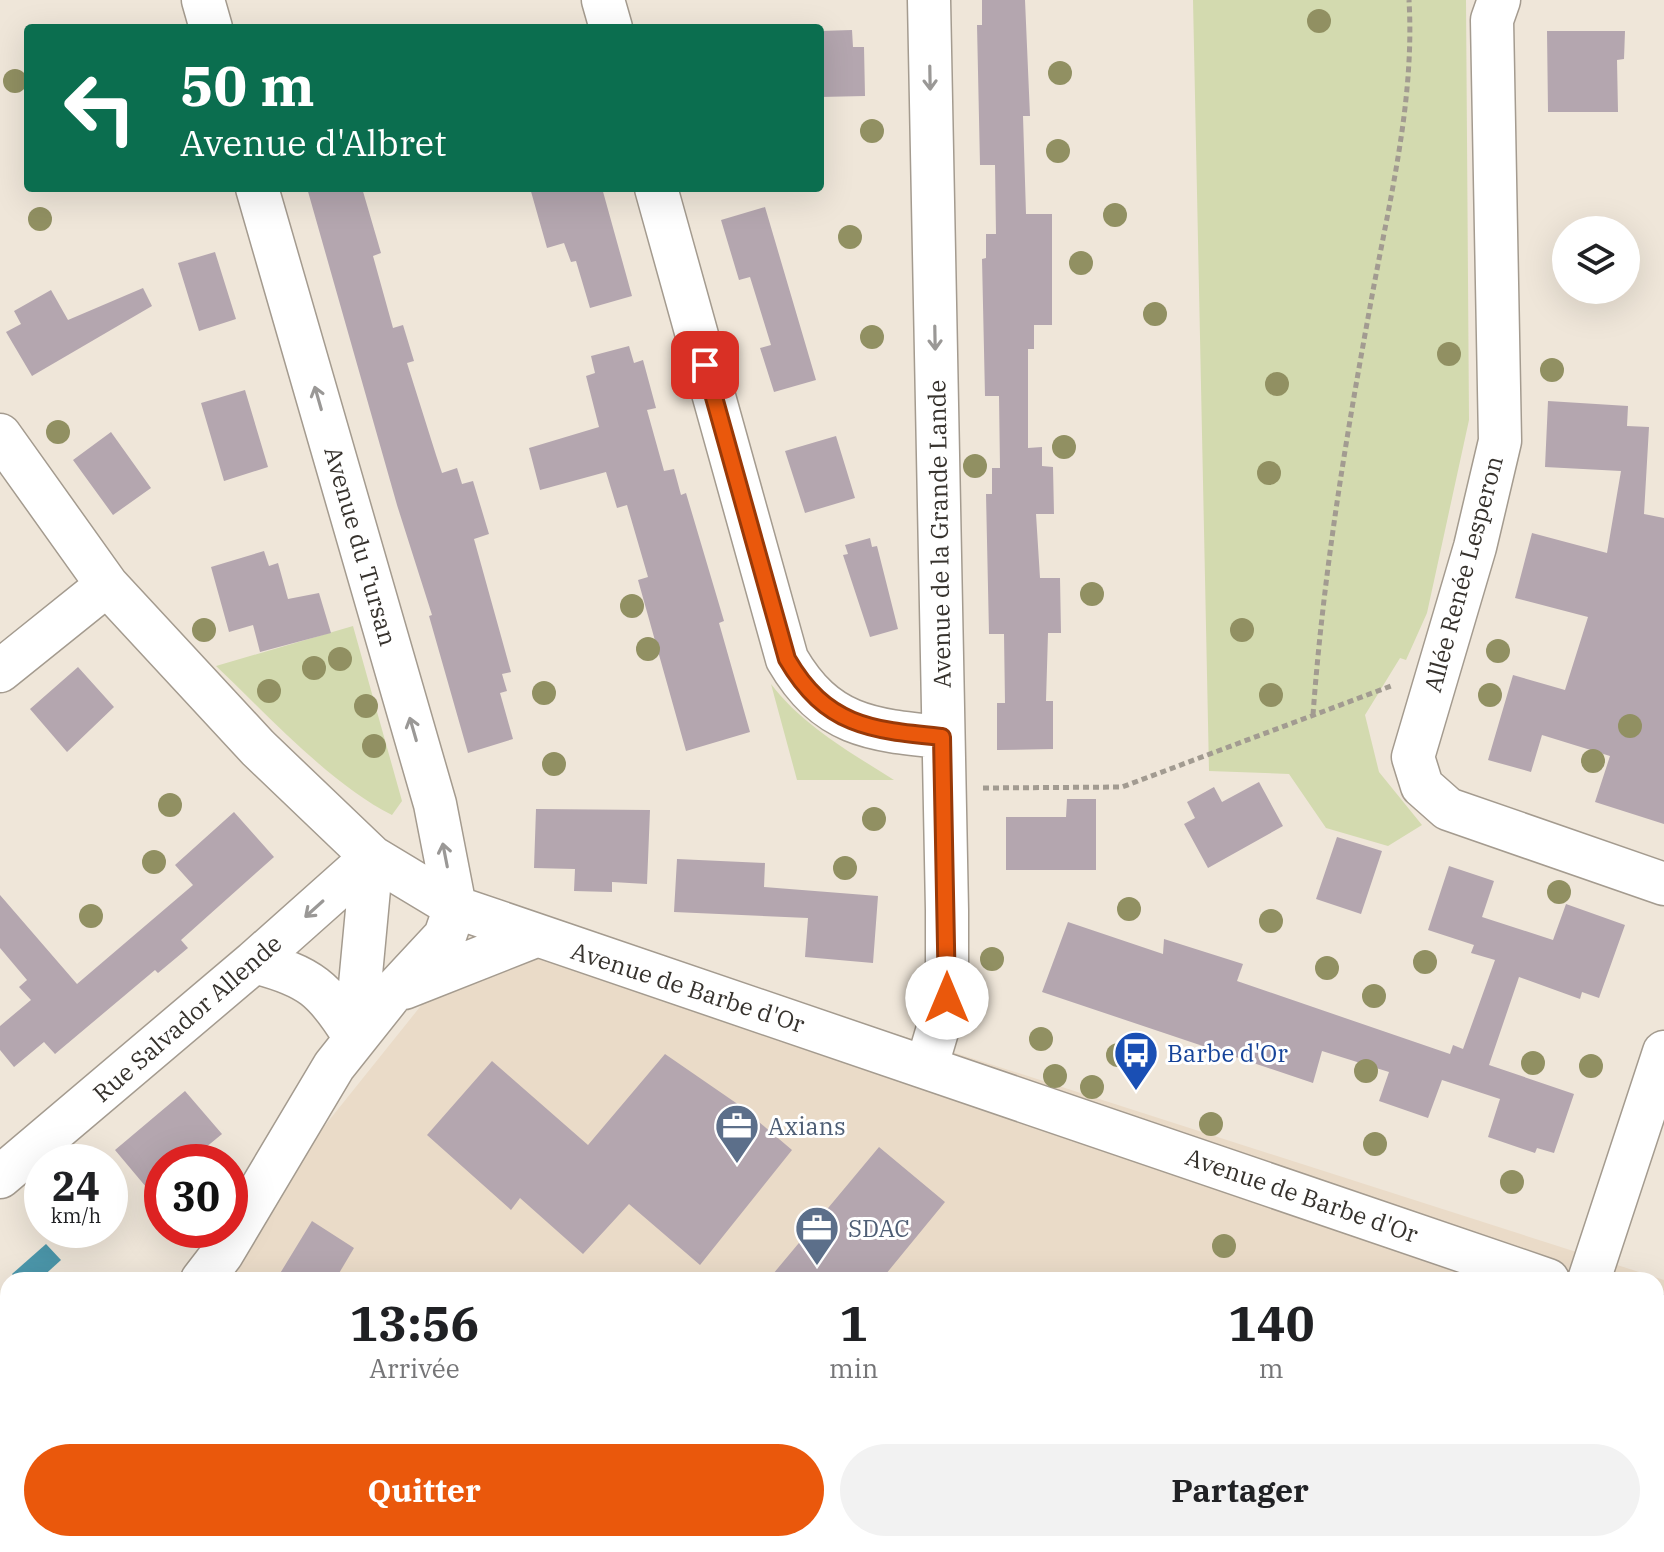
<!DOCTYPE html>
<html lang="fr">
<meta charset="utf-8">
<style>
:root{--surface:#fff;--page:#f2f2f2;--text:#202124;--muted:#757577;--accent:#ea580c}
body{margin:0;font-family:"IBM Plex Serif",serif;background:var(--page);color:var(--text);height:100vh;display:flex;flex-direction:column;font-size:30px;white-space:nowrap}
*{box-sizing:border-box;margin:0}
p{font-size:26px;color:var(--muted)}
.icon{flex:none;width:44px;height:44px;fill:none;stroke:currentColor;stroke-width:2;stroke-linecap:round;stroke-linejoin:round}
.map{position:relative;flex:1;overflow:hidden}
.panel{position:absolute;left:0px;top:1272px;width:1664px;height:280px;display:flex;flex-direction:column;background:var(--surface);border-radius:24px 24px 0 0;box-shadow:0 8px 32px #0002}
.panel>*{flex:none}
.hud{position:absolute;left:24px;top:24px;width:800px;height:168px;border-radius:8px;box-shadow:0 8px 32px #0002;background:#0b6e4f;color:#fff;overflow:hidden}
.fabs{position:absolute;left:1552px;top:216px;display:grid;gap:16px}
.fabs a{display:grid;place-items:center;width:88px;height:88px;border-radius:50%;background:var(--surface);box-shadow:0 8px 32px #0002;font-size:40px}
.speed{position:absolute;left:24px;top:1144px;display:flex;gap:16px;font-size:40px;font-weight:700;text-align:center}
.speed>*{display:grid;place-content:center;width:104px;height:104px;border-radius:50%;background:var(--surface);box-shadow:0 8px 32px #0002;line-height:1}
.speed small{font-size:20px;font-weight:400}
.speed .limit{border:12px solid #d22;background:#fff;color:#111}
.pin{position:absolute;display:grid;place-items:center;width:68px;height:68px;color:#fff;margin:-34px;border-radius:16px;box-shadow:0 4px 12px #0006}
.me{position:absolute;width:88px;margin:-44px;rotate:0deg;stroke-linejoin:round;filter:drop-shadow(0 0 6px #0008)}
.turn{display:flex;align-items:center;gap:28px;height:168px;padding:0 24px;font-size:36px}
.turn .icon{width:104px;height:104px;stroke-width:2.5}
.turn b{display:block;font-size:56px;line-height:68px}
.eta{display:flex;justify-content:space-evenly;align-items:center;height:136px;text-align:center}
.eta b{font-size:48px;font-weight:800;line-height:56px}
.button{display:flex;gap:16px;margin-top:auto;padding:16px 24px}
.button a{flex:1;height:92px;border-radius:48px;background:var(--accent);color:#fff;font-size:32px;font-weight:800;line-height:92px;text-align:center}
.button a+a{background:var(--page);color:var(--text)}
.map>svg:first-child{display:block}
</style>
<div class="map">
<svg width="1664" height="1552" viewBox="0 0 1664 1552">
<rect width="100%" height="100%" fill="#efe6d9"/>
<path fill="#eadbc8" d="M500,907L1664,1280V1552H0V1439L8,1432V1544H1656V1280H189L222,1254Z"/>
<path fill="#d3daaf" d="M1193,0H1466L1469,420L1427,613L1406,660L1400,658L1365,715L1379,772L1422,825L1388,846L1326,828L1289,774L1209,771Z
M353,626L402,801L392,815C330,784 267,714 216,666Z
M771,684C803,726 850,752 894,780H797Z"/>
<path fill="#4c97ab" d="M46,1244L61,1260L39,1280H17L12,1274Z"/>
<path fill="#b4a6af" d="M982,0H1025L1030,116H1023L1026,214H1052V325H1034V349H1028V448L1042,447V466L1053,467L1054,514H1036L1040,578H1060L1061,633H1048L1046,701H1053V749L997,750V703H1005L1004,634H989L986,494H992V468H1000L999,396H985L982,259L986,258V234H996L995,165H980L977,25H982Z
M852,30L853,47H864L865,96L820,97V31Z
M1547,31H1625L1624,59L1617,60L1618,112H1548Z
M307,188H362L381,253L373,256L393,328L403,325L414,361L407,363L436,455L442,473L457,468L462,484L473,481L489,534L474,539L511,672L502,674L507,691L500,693L513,739L468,753L429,616L432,615L397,505Z
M530,188H602L632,296L590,308L576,261L571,262L564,243L547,248Z
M765,207L816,380L774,392L760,348L771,345L750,277L739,280L721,220Z
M215,252L236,319L199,331L178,263Z
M143,288L152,306L32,376L6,332L21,324L14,311L51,290L68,320Z
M629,346L634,363L643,360L656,408L647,410L664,471L674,469L681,495L686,493L724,621L719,623L750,732L686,751L638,580L648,577L627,505L617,508L606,472L540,490L529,448L599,427L586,376L595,373L591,356Z
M245,390L268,467L224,481L201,403Z
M1548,401L1628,406L1627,426L1649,427L1644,514L1664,518V824L1595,802L1610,756L1542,735L1531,772L1488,760L1513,675L1565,690L1588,617L1515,598L1532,533L1607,553L1621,471L1545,467Z
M111,432L151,488L113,515L73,460Z
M836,436L855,498L805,513L785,451Z
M870,538L872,547L877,546L898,629L870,637L843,555L848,554L845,545Z
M264,551L269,566L278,563L288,599L319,593L331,633L260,652L253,625L229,632L211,567Z
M78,667L114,707L67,752L30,709Z
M1259,782L1283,826L1208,868L1184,824L1195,818L1187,802L1214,787L1222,802Z
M1067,799H1096V870H1006V817H1066Z
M536,809L650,810L647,884L612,882V892L574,891L575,869L534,868Z
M234,812L274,857L181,940L188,948L158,973L155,970L55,1054L44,1042L14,1067L0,1050V1026L31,1000L19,987L27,980L0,948V895L77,984L193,885L175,865Z
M1337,837L1382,851L1361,914L1316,899Z
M677,859L765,863L764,887L878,896L873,963L805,957L808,918L674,912Z
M1449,866L1494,881L1482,917L1553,940L1566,904L1625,925L1599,998L1582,992L1580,999L1519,977L1489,1065L1574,1094L1554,1153L1537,1148L1535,1153L1488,1137L1500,1099L1442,1080L1428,1118L1379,1101L1389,1072L1322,1051L1313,1083L1042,992L1068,922L1163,954L1164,939L1243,964L1237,981L1450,1054L1453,1045L1463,1049L1495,960L1471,953L1474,945L1428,930Z
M665,1054L739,1105L792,1150L700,1265L629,1204L583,1254L520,1198L511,1210L427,1135L492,1061L588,1145Z
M185,1091L222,1134L188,1162H162V1206L115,1150Z
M879,1147L945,1202L881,1280H768Z
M312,1221L354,1248L335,1280H276Z"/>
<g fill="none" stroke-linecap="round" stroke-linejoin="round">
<g stroke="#a49b8f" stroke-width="45">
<path id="street" d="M203,0L211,28
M603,0L611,28
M1499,0L1492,20L1500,441L1475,547L1413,757L1422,786L1448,809L1664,884
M656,188L787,659C826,726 870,730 942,737
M0,435L107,585L258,748L372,857L455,907L1548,1280
M0,671L107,585
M254,962C310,976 325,989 355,1038
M404,988L533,937
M355,1038L372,857
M927,1065L947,998V910L929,0
M0,1177L254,962L372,857
M202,1280L222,1254L334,1066L392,993L445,936L455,907L435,804L257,188
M1589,1280L1664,1052
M1656,1315L1664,1318
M0,1492L8,1485"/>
</g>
<path stroke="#a29b91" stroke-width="5" stroke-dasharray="6 4" stroke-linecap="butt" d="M1313,715C1323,577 1345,443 1370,307C1388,206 1415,103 1409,0
M983,788L1122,787L1391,686"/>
<use href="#street" stroke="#fff" stroke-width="42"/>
</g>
<g fill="#919062">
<circle cx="1319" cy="21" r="12"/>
<circle cx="1060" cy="73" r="12"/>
<circle cx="15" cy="81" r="12"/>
<circle cx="872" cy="131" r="12"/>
<circle cx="1058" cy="151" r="12"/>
<circle cx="1115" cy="215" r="12"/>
<circle cx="40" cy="219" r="12"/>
<circle cx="850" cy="237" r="12"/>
<circle cx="1081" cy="263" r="12"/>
<circle cx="1155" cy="314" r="12"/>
<circle cx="872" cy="337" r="12"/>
<circle cx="1449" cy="354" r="12"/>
<circle cx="1552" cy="370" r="12"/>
<circle cx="1277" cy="384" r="12"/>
<circle cx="58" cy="432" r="12"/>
<circle cx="1064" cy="447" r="12"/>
<circle cx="975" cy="466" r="12"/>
<circle cx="1269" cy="473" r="12"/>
<circle cx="1092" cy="594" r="12"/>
<circle cx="632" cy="606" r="12"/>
<circle cx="204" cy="630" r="12"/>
<circle cx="1242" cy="630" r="12"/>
<circle cx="648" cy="649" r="12"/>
<circle cx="1498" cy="651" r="12"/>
<circle cx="340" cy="659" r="12"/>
<circle cx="314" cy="668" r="12"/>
<circle cx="269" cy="691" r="12"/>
<circle cx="544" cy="693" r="12"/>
<circle cx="1271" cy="695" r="12"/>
<circle cx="1490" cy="695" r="12"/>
<circle cx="366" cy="706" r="12"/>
<circle cx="1630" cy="726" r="12"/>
<circle cx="374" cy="746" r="12"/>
<circle cx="1593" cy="761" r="12"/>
<circle cx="554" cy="764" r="12"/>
<circle cx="170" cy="805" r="12"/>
<circle cx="874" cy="819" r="12"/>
<circle cx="154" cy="862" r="12"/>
<circle cx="845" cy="868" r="12"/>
<circle cx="1559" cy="892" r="12"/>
<circle cx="1129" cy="909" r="12"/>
<circle cx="91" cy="916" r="12"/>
<circle cx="1271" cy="921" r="12"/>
<circle cx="992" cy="959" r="12"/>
<circle cx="1425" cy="962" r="12"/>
<circle cx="1327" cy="968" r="12"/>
<circle cx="1374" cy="996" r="12"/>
<circle cx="1041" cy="1039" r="12"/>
<circle cx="1118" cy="1055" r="12"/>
<circle cx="1533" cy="1063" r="12"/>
<circle cx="1591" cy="1066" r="12"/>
<circle cx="1366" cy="1071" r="12"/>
<circle cx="1055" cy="1076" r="12"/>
<circle cx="1092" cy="1087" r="12"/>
<circle cx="1211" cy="1124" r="12"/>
<circle cx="1375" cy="1144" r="12"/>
<circle cx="1512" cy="1182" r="12"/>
<circle cx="1224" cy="1246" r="12"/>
</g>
<defs><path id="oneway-shaft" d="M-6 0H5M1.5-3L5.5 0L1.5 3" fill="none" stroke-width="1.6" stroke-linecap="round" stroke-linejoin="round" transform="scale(2)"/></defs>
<g stroke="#9a9896">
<use href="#oneway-shaft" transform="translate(930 78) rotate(89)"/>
<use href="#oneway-shaft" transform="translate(935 338) rotate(89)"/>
<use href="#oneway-shaft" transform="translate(318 398) rotate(-106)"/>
<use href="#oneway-shaft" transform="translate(413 729) rotate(-106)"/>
<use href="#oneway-shaft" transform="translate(445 855) rotate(-101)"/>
<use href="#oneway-shaft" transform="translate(314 909) rotate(138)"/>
</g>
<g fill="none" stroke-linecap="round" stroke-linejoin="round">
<g stroke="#983908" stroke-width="20">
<path id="route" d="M705,365L787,659C826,726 870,730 942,737L947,998"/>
</g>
<use href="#route" stroke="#ea580c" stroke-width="14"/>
</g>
<defs>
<g id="bus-pin" transform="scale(2.3)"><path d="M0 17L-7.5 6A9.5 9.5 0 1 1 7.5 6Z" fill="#1a4fb4" stroke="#fff"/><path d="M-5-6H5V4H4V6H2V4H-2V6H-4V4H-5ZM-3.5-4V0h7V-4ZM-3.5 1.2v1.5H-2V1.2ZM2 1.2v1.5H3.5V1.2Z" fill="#fff"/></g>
<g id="office-pin" transform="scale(2.3)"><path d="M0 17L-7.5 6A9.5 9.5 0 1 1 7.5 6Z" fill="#5c6f8a" stroke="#fff"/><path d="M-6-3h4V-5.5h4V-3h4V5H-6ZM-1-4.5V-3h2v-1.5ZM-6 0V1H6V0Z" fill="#fff"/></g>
</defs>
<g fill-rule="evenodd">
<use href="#bus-pin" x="1136" y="1053"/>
<use href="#office-pin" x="737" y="1126"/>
<use href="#office-pin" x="817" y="1228"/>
</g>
<g text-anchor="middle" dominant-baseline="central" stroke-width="6" stroke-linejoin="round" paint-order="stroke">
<g font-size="24" fill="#36322d" stroke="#fff">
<text transform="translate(939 534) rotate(-91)">Avenue de la Grande Lande</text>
<text transform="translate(361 546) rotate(74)">Avenue du Tursan</text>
<text transform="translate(1463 574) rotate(-75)">Allée Renée Lesperon</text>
<text transform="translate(688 987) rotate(18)">Avenue de Barbe d'Or</text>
<text transform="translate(187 1018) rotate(-41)">Rue Salvador Allende</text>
<text transform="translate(1302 1195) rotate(19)">Avenue de Barbe d'Or</text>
</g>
<g font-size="24" fill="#164399" stroke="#fff" text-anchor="start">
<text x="1167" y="1053">Barbe d'Or</text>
</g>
<g font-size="24" fill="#4e5e75" stroke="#fff" text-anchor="start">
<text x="768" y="1126">Axians</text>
<text x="848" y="1228">SDAC</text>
</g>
</g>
</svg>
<div class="fabs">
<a><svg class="icon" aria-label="layers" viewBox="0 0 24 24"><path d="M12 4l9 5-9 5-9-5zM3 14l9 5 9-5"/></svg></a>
</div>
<div class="speed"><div>24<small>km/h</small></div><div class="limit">30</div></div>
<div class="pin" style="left:705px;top:365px;background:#d93025"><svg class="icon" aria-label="arrive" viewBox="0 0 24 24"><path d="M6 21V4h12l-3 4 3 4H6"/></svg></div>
<svg class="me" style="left:947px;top:998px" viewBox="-20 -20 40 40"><circle r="19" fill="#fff"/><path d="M0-13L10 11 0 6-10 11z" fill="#ea580c"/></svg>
<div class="hud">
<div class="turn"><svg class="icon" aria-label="left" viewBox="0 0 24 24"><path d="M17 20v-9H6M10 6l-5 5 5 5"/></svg><div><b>50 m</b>Avenue d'Albret</div></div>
</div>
<section class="panel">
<div class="eta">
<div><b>13:56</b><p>Arrivée</p></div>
<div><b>1</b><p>min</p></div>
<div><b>140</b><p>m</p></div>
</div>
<div class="button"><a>Quitter</a><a>Partager</a></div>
</section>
</div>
